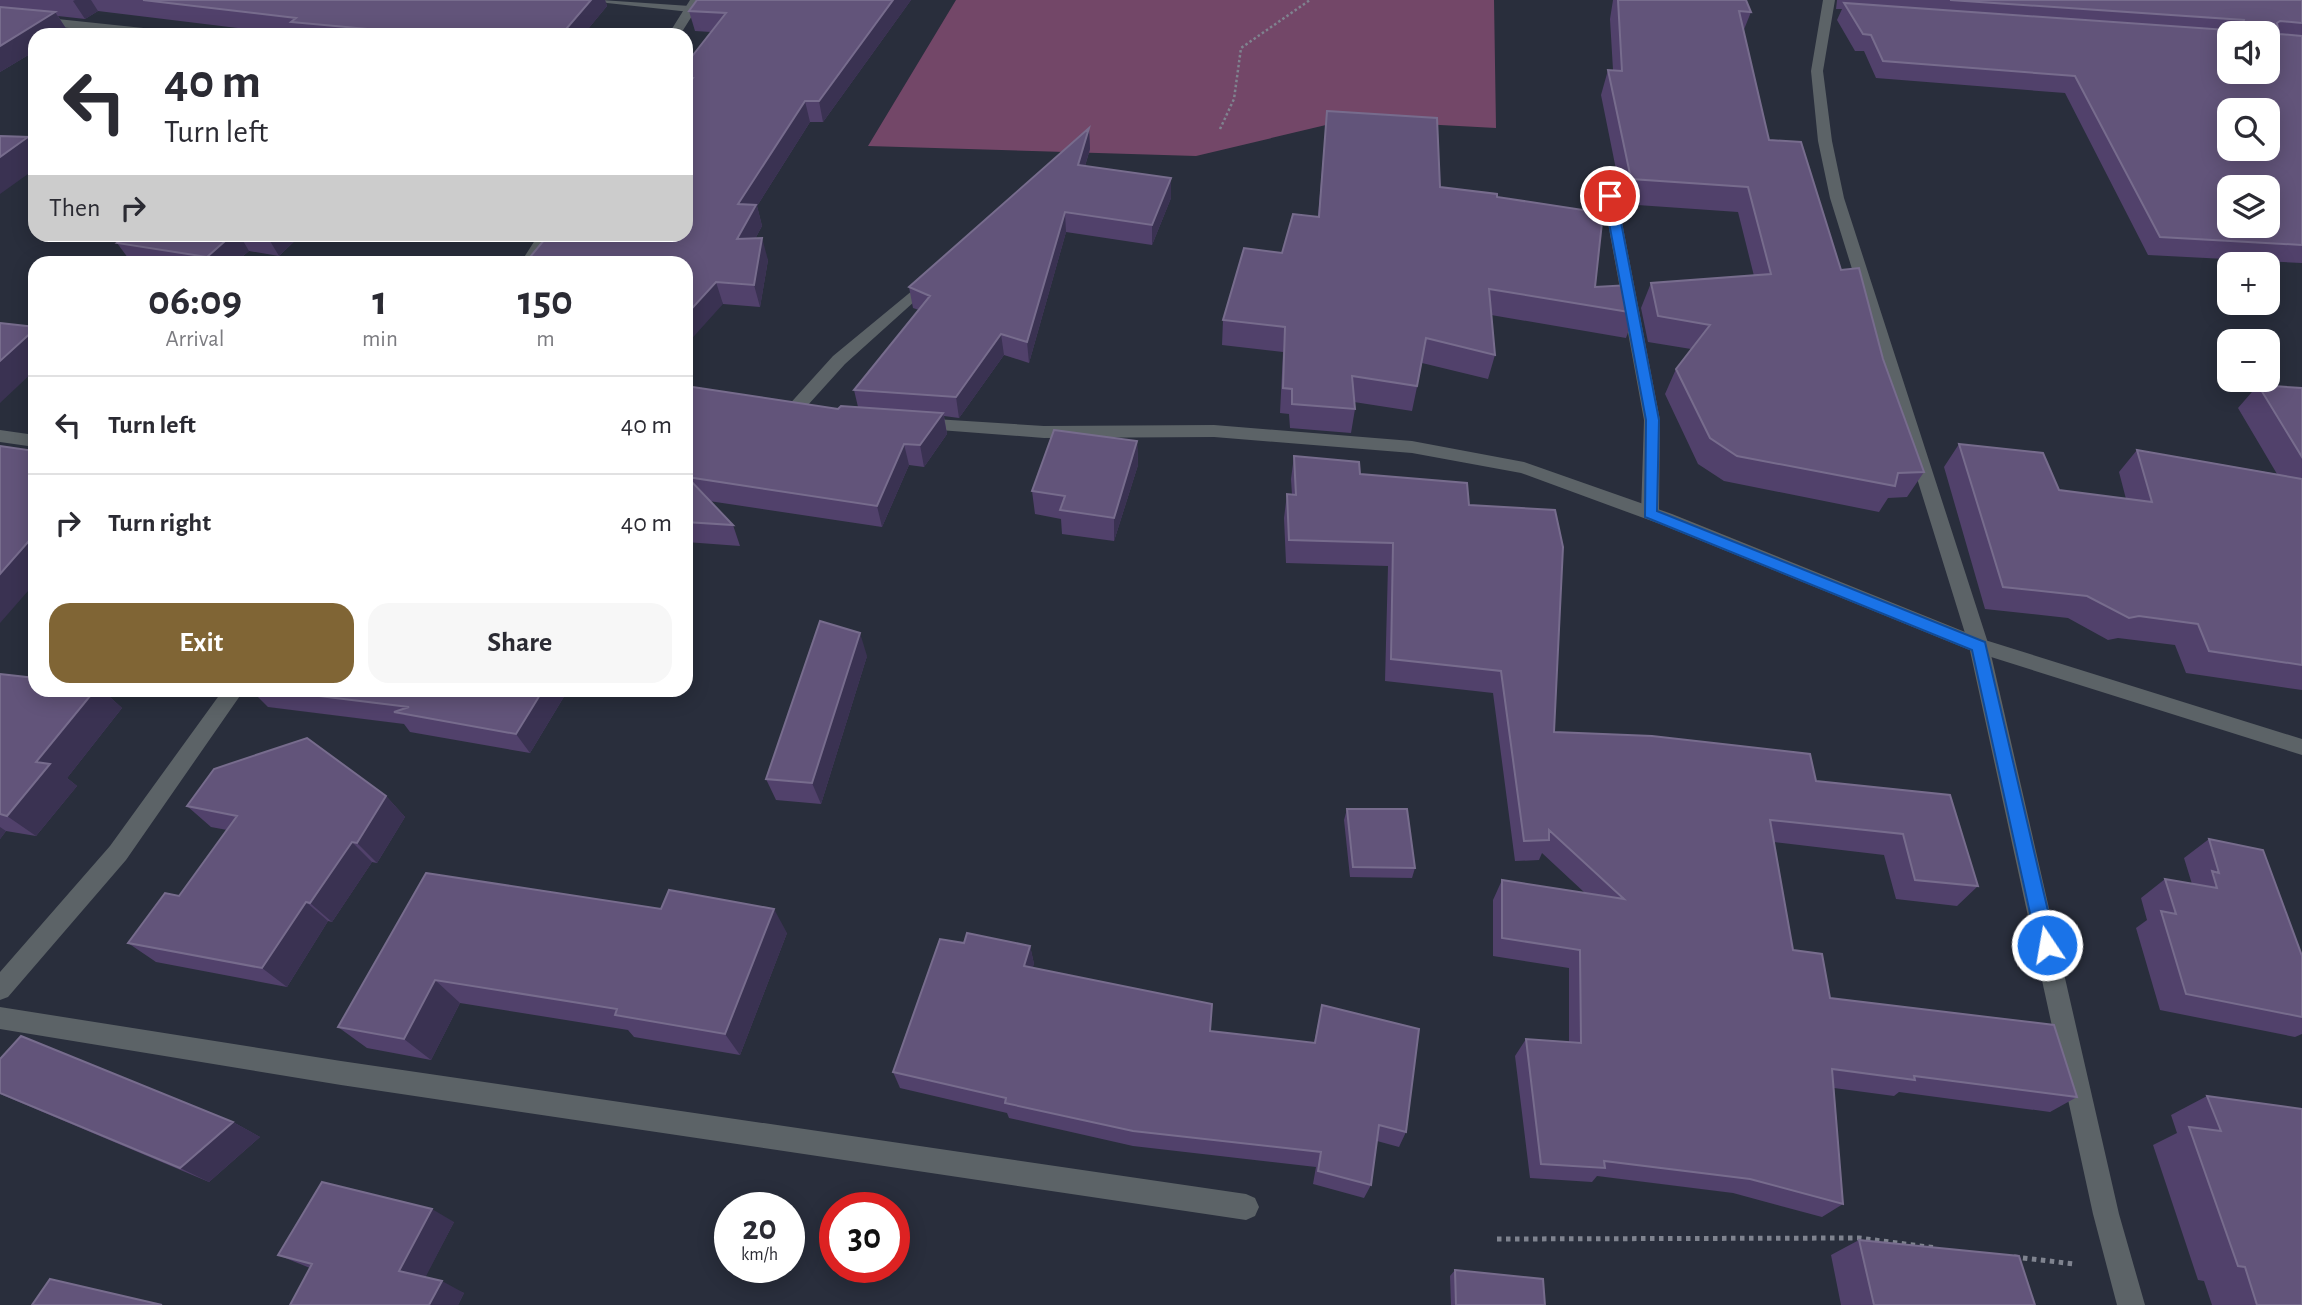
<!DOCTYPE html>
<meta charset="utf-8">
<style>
:root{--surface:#fff;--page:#f7f7f7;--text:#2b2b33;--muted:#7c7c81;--line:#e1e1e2;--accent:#806535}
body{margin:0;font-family:"Alegreya Sans",sans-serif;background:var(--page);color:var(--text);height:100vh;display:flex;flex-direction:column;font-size:26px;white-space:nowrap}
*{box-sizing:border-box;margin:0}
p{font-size:23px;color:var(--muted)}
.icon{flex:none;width:38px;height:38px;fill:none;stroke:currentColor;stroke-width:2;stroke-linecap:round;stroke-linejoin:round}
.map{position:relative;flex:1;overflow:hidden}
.details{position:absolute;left:28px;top:256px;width:665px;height:441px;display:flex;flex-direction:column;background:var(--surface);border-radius:21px;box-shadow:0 4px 18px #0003}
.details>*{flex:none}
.hud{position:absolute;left:28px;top:28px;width:665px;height:214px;border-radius:21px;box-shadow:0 4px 18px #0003;background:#fff;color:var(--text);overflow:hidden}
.tools{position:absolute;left:2217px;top:21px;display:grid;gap:14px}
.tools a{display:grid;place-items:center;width:63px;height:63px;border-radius:14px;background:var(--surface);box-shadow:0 4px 18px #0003;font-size:35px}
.speed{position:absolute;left:714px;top:1192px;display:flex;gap:14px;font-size:35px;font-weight:700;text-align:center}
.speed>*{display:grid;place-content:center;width:91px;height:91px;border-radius:50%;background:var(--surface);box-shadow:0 4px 18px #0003;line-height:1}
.speed small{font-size:18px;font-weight:400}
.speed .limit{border:10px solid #d22;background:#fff;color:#111}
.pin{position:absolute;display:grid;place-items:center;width:60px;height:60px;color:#fff;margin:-30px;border:4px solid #fff;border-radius:50%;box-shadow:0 2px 7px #0007}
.me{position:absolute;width:77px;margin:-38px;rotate:348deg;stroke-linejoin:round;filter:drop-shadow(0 0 5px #0008)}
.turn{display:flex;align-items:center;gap:24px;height:147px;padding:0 21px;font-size:32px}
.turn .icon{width:91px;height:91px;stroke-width:2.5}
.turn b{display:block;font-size:49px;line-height:60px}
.then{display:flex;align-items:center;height:66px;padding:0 21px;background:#0003;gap:14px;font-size:26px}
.eta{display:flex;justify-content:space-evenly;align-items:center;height:119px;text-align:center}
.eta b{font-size:42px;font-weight:700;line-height:49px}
.cta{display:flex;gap:14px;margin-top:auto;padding:14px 21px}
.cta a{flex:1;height:80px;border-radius:21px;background:var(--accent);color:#fff;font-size:28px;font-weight:700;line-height:80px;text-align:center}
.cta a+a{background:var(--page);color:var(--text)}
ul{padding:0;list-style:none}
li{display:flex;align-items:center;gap:21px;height:98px;padding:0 21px;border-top:2px solid var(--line)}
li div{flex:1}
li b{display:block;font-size:26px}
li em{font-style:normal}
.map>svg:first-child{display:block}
</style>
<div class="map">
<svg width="2302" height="1305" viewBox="0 0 2302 1305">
<rect width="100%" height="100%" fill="#292e3c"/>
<path fill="#734768" d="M956,0H1494L1496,128L1347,120L1196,156L868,146Z"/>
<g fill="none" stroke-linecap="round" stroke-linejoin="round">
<path stroke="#7f838f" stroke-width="2.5" stroke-dasharray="2.5 2.5" stroke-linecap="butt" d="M1220,129L1234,99L1241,48L1310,0"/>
<path stroke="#7f838f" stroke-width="5" stroke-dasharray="4.5 4.5" stroke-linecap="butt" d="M1497,1239L1859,1238L1936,1248
M2014,1257L2075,1264"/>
<path fill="#5c6367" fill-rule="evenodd" d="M601,0L690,6L696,9L690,12L607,3Z"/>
<path fill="#5c6367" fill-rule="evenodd" d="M1823,0H1835L1823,71L1832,141L1844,198L1989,646L2119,1214L2145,1305H2117L2093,1214L1969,646L1830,198L1818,141L1811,71Z
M0,13L172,31L178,35H138L0,21Z
M1610,192L1617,196L1660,420L1659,514L1650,520L1641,514L1644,420L1603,196Z
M930,276L935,277V283L845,364L798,416H786V408L833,356Z
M0,430L35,435V447L0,442Z
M0,1007L341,1061L1246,1194L1255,1198L1259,1207L1255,1216L1246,1220L341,1085L0,1029Z"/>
<path fill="#5c6367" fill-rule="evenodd" d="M690,0H702L680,35H668Z
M539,234H553L535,262H521Z
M919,418L1044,426L1214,425L1412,441L1524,462L1672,514L1985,640L2302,739V755L1972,651L1660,524L1521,473L1412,453L1214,437L1044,438L913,428L911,424Z
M223,690H244L126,860L8,997L0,1000V972L110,846Z"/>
</g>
<path fill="#51416b" d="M0,0H605L607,6L583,35H294L98,11L85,19L58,16L67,30L35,35V51L0,72Z
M911,0L823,122H810L757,206L762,226L755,239L768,260L760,307L723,304L686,234V64L711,32L695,31L689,11Z
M1613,0H1746L1751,12L1743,32L1769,140L1841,270L1883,359L1924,472L1907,497L1888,498L1879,512L1724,481L1698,464L1665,394L1676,369L1691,349L1648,342L1641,308L1651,283L1754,276L1738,212L1623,204L1601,95L1608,70H1613L1610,19Z
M1837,0H2302V263L2148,255L2065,93L1876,78L1864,51H1855L1837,20L1842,9H1836Z
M1327,111L1440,187L1497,197L1595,287L1635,313L1626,338L1491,315L1495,355L1488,379L1422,363L1412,411L1354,402L1355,409L1351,433L1290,428L1289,414L1280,413L1283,352L1222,345L1223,320L1282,253L1318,217Z
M1089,128L1090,149L1085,166L1171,198L1152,245L1066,232L1029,363L1004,355L959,418L944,416L947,434L924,467L909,465L882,527L709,501L733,525L740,546L686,542V386L838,409L858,407L854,390L919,310L913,308L909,287Z
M129,234H302L279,256L249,251L236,262H131L117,243Z
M2258,385L2302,388V690L2186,673L2175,645L2118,638L2108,640L2068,618L1985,609L1944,467L1959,444L2059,490L2126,499L2119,472L2137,450L2277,474L2238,408Z
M1137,441L1138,465L1114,541L1062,534L1061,519L1035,514L1032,491Z
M1294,456L1469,505L1554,732L1816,781L1950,795L1978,886L1957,906L1896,899L1884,855L1774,842L1793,950L1830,998L2077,1097L2050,1112L1899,1092L1894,1096L1834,1088L1843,1204L1822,1217L1733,1193L1597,1176L1592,1182L1530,1178L1515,1056L1526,1039L1569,1042V968L1493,956V900L1502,880L1585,893L1542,853L1539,860L1515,861L1493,693L1385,681L1388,566L1286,563L1284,518L1287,494L1292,495L1291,479Z
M867,656L821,804L776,800L766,779Z
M0,674L35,690H102L122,708L67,778L77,786L36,836L6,831L0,839Z
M251,690H568L530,753L410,732L404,724L268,707Z
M386,796L405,817L377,863L372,862L332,922L328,921L287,987L156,962L128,943L179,896L227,830L211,827L187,806Z
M1347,809L1415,868L1412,878L1350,877L1344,820Z
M2209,839L2302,956V1034L2295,1037L2160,1010L2136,928L2147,920L2141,898L2165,879L2192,884L2184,858Z
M426,873L787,933L740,1055L634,1037L628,1030L460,1003L431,1060L367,1048L338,1027Z
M964,943L1030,946L1034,964L1032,968L1210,1031L1314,1043L1322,1005L1406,1132L1399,1147L1377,1141L1371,1185L1364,1198L1313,1184L1316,1167L1133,1146L1009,1118L1007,1113L900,1088L893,1072Z
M0,1059L233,1122L260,1137L209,1182L0,1094Z
M2207,1096L2302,1305H2212L2204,1281L2198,1280L2153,1145L2177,1133L2171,1115Z
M454,1222L425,1277L464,1293L458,1305H290L310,1268L278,1255Z
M1859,1240L2035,1305H1841L1831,1255Z
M1455,1270L1545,1305H1451L1450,1276Z"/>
<path fill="#3a3252" d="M75,0H91L98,11L85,19L73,1Z
M591,0H605L607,6L583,35H561Z
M893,0H911L823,122L819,101Z
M55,12L67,30L60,35H35V51L0,72V46Z
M805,101L810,122L757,206L762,226L743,261L737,239L738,204Z
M1089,128L1090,149L1079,185L1078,165Z
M28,137L35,146V169L0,194V157Z
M1171,178V198L1152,245V225Z
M1065,212L1066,232L1029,363L1027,342Z
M233,234H239L249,251L236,262H211L207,257Z
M269,234H302L279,256L267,236Z
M762,238L768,260L760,307L754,285Z
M716,282L723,304L686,345V315Z
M35,329V370L0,403V361Z
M1001,334L1004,355L959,418L956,397Z
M943,413L947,434L924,467L920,445Z
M1137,441L1138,465L1114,541V518Z
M904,444L909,465L882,527L877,506Z
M35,534V583L0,623V574Z
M860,633L867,656L821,804L812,783Z
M95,690H102L122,708L67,778L77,786L36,836L7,816L36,762Z
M543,690H568L530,753L516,734Z
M386,796L405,817L377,863L357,843Z
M0,827L6,831L0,839Z
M352,842L372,862L332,922L310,903Z
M306,902L328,921L287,987L262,968Z
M774,909L787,933L740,1055L725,1034Z
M1030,946L1034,964L1027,984L1024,966Z
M435,980L460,1003L431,1060L404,1039Z
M233,1122L260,1137L209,1182L180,1168Z
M432,1209L454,1222L423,1282L399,1271Z
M442,1281L464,1293L458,1305H429Z"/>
<path fill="#62547a" stroke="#776c8d" stroke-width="2" fill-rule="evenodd" d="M143,0H591L561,35H397L401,32L291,22L296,18Z
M697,0H893L819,101H805L738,204L756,205L737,239L762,238L754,285L716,282L686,315V262H526L549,234H686V88L693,78L686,77V64L726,13L689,11Z
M1618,0H1746L1751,12L1739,11L1769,140L1801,142L1841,270L1859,268L1883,359L1924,472L1898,473L1895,486L1737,456L1710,438L1676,369L1710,325L1658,316L1651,283L1771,274L1748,187L1631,179L1608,70L1622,71Z
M1950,0H2302V23L2280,21L2277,23L2279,34L2302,36V245L2160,237L2075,76L1883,61L1871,35L1863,34L1844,3L2241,31L2244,20ZM2230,33H2268V72H2230ZM2230,110H2268V149H2230ZM2230,187H2268V226H2230Z
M0,7L55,12L0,46Z
M1327,111L1437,118L1440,187L1497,194V197L1603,213L1595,287L1630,285L1635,313L1489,289L1495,355L1426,338L1417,386L1352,376L1355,409L1292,404V389L1283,388L1285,327L1223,320L1244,248L1282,253L1293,214L1319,217Z
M1089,128L1078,165L1171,178L1152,225L1065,212L1027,342L1001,334L956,397L854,390L930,296L909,287Z
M0,136L28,137L0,157Z
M129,234H233L207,257L117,243Z
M0,323L35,327V329L0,361Z
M2258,385L2302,388V457Z
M686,386L838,409L841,406L943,413L920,445L904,444L877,506L687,477L733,525L686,522Z
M1054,430L1137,441L1114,518L1060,510L1065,496L1032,491Z
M1959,444L2043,453L2059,490L2152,502L2137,450L2302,479V665L2209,651L2198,624L2139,616L2129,618L2087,596L2003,587Z
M0,446L35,451V534L0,574Z
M1294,456L1359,462L1360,474L1467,483L1469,505L1555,510L1563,547L1554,732L1652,736L1810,754L1816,781L1950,795L1978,886L1915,880L1903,834L1770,820L1793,950L1822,954L1830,998L2054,1025L2077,1097L1914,1076L1915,1080L1832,1069L1843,1204L1750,1179L1604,1161L1605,1168L1541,1164L1526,1039L1581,1043L1580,950L1502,938V880L1624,899L1549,830V840L1524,841L1501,671L1391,659L1393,543L1289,540L1287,494L1296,495Z
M820,621L860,633L812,783L766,779Z
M0,674L35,678V690H95L36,762L50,764L7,816L0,814Z
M270,690H543L516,734L394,712L409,707Z
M307,738L386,796L357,843L352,842L310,903L306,902L262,968L128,943L165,893L179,896L237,816L187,806L214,769Z
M1347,809H1407L1415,868L1353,867Z
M2209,839L2263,850L2302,956V1017L2186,994L2161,911L2176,914L2165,879L2217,888L2212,871L2219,873Z
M426,873L661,909L669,890L774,909L725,1034L615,1015L617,1009L435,980L404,1039L338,1027Z
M967,933L1030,946L1024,966L1212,1004L1210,1031L1315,1043L1322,1005L1419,1029L1406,1132L1379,1125L1371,1185L1318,1171L1321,1152L1133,1131L1005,1103L1006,1098L893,1072L940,939L964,943Z
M21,1036L233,1122L180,1168L0,1093V1059Z
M2207,1096L2302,1109V1305H2257L2245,1267L2238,1266L2189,1127L2221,1131Z
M322,1182L432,1209L399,1271L442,1281L429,1305H290L312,1264L278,1255Z
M1859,1240L2019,1256L2035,1305H1874Z
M1455,1270L1543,1279L1545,1305H1456Z
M50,1279L162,1305H32Z"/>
<path fill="#1a73e8" stroke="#114b97" stroke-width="2" d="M1610,193L1616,196L1659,420L1657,511L1985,642L2056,945L2053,952L2047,954L2040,952L2037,945L1972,650L1645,517L1646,420L1604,196Z"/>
</svg>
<div class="tools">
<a><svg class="icon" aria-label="sound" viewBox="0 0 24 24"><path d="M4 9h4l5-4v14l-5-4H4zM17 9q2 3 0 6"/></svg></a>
<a><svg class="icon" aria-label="search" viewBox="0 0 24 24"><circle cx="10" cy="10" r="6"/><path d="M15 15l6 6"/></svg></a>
<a><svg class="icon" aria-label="layers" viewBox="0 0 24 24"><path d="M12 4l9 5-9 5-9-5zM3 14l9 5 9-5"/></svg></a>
<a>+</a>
<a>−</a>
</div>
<div class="speed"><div>20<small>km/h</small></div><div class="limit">30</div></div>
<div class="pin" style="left:1610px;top:196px;background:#d93025"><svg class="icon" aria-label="arrive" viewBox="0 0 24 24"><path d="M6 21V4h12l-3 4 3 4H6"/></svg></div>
<svg class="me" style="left:2047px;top:945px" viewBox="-20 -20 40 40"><circle r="17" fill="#1a73e8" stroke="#fff" stroke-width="3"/><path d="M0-11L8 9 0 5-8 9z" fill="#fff"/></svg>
<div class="hud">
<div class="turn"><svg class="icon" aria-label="left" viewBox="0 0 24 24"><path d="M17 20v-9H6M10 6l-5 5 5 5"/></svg><div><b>40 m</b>Turn left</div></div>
<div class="then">Then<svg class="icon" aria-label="right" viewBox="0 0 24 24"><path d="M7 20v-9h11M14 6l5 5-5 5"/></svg></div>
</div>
<section class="details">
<div class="eta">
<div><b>06:09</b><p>Arrival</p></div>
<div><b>1</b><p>min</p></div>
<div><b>150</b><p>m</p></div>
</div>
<ul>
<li><svg class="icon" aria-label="left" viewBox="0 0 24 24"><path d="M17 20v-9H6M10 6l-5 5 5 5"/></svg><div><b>Turn left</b></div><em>40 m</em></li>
<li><svg class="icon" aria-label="right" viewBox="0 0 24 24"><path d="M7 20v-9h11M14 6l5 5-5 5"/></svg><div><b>Turn right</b></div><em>40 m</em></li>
</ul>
<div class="cta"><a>Exit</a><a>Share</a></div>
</section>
</div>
